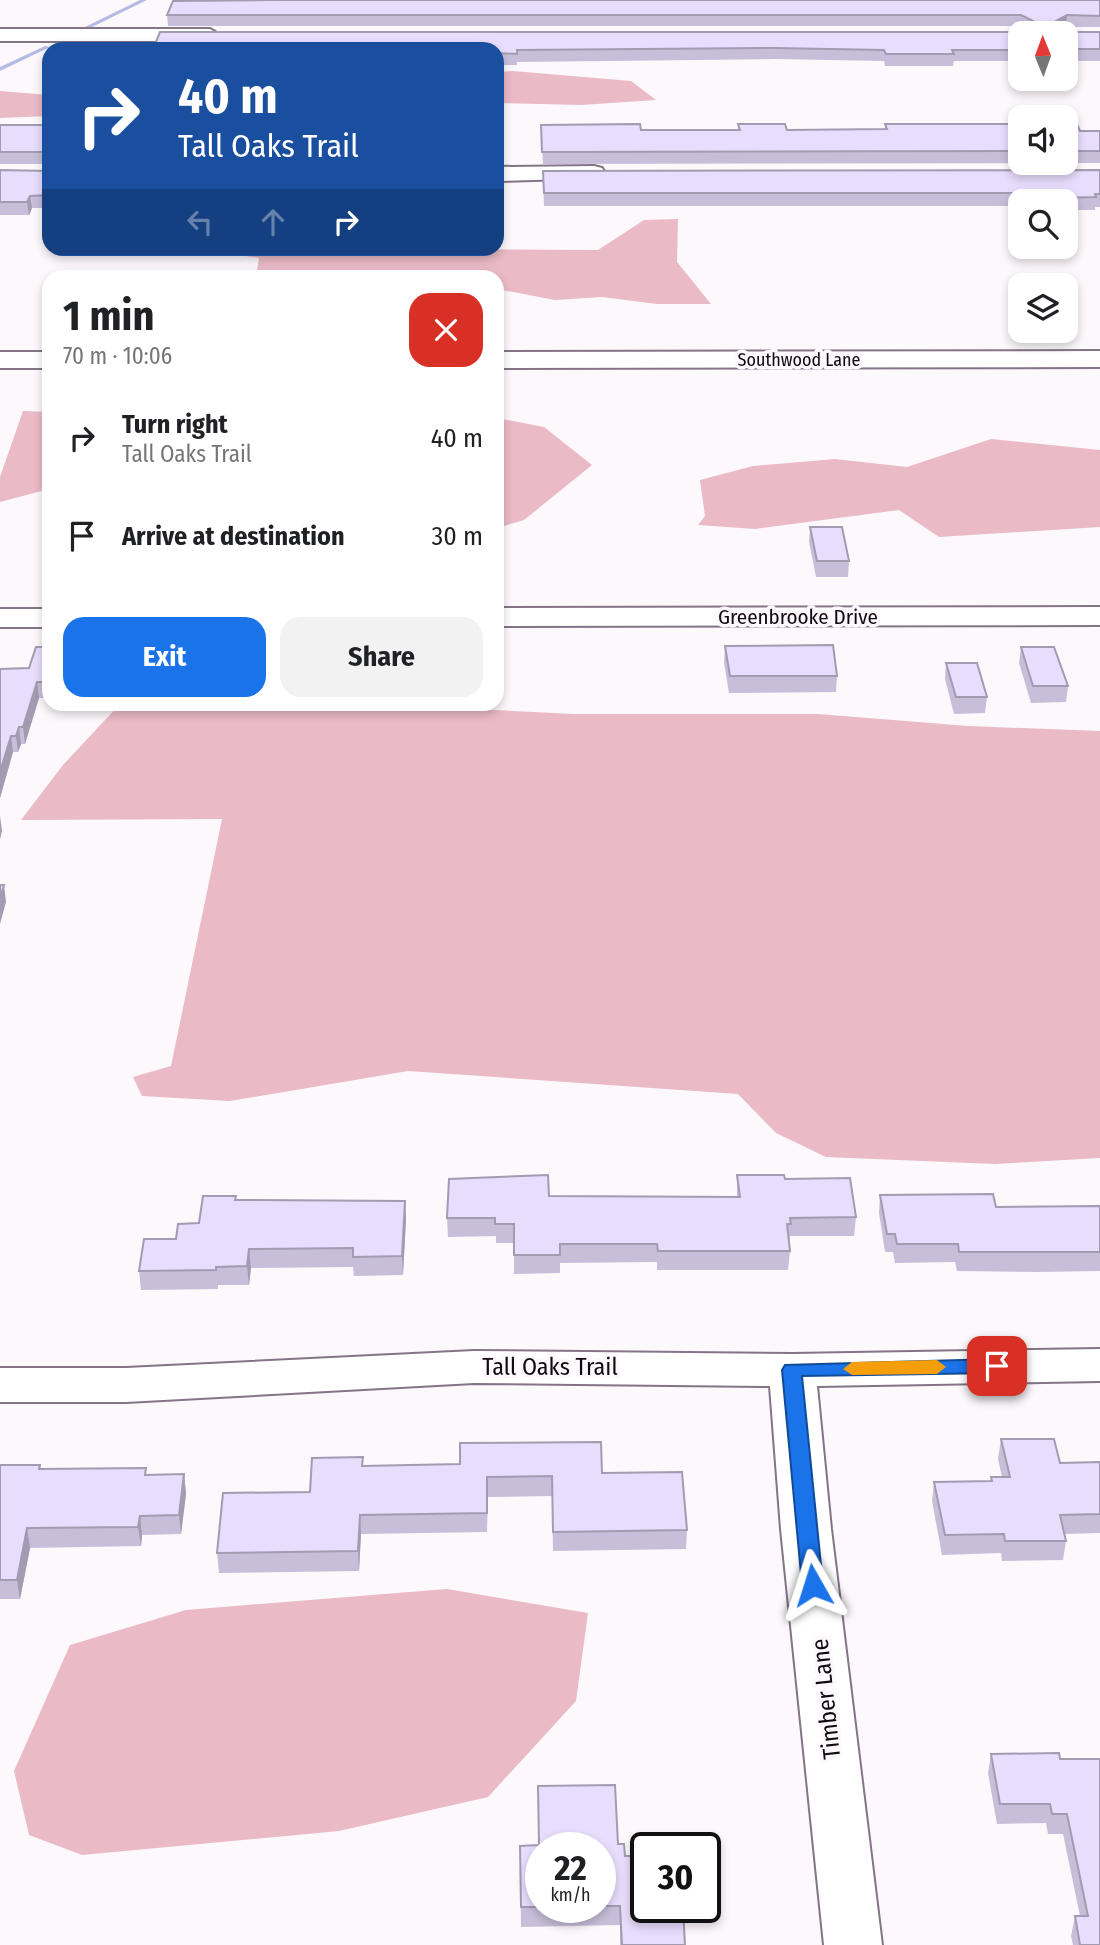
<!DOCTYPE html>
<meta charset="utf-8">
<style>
:root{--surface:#fff;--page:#f2f2f2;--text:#202124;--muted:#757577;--accent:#1a73e8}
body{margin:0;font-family:"Fira Sans Condensed",sans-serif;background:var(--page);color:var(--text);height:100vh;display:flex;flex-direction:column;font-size:26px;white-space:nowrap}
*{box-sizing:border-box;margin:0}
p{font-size:23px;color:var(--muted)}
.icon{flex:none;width:38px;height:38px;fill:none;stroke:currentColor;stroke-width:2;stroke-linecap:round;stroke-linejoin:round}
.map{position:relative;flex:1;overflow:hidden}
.sheet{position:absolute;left:42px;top:270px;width:462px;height:441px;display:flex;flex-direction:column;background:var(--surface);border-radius:21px;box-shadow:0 4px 10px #0003}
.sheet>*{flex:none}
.hud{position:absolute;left:42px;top:42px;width:462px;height:214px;border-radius:21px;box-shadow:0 4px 10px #0003;background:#1a4fa0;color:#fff;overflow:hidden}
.needle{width:46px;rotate:359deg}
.fabs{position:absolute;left:1008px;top:21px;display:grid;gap:14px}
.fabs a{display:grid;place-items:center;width:70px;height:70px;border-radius:14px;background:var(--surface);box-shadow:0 4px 10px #0003;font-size:35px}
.speed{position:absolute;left:525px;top:1832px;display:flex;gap:14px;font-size:35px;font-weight:700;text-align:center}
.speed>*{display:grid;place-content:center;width:91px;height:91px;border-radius:50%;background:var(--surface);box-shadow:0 4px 10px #0003;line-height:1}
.speed small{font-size:18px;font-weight:400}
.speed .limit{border:4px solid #111;border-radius:10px;background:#fff;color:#111}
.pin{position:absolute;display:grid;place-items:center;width:60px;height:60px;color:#fff;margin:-30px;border-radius:14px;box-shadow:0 4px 10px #0006}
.me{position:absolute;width:77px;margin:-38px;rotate:354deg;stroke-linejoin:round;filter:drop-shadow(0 0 5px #0008)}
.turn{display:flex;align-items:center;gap:24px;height:147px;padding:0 21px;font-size:32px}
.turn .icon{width:91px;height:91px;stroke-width:2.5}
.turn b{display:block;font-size:49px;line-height:60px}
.lanes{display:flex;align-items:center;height:66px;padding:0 21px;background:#0003;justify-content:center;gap:35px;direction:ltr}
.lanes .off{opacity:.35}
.round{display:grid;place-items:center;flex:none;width:74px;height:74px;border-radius:21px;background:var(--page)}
.headline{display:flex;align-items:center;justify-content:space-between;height:119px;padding:0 21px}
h1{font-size:42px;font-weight:700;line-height:52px}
.primary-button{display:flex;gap:14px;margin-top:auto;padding:14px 21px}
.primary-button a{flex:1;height:80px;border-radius:21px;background:var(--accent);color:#fff;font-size:28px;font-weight:700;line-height:80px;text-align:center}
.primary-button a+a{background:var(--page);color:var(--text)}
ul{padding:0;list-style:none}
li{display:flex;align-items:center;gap:21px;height:98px;padding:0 21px}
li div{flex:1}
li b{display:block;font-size:26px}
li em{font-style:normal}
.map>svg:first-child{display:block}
</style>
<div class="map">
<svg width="1100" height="1945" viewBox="0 0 1100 1945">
<rect width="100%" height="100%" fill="#fcf8fc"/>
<path fill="#eabac6" d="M513,71L631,81L656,100L581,105L497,103V72Z
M0,91L49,95V116L0,118Z
M678,219L677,262L711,304H657L602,297L555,300L497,289V276H256L259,258L211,251L221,248L598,250L644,220Z
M23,411L49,412V489L0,502V477Z
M497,418L544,427L592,465L524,520L497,528Z
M991,439L1100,450V527L939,537L899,510L755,529L698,525L705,516L700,480L753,466L835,459L907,467Z
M120,704H472L474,709L573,714H818L968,726L1100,731V1158L995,1164L826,1157L776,1133L738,1094L408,1071L230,1101L142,1096L133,1077L171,1066L222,819L21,820L63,765Z
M447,1589L588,1613L576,1701L488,1797L339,1831L82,1855L29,1835L14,1771L70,1645L186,1610Z"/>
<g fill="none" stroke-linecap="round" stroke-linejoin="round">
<path fill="#b6bbe3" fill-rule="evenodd" d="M140,0H147L90,28L85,27Z
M45,46L50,47L0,71V67Z"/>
<g stroke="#837486" stroke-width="4">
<path id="minor" d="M0,29H210L220,35L210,41H0Z
M594,166L602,168L605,173L602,178L497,181V167Z
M1100,351V367L497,368V352Z
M0,352H49V368H0Z
M1100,607V625L497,626V608Z
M0,609H49V627H0Z
M1100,1349V1381L817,1386L831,1529L882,1945H824L781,1529L770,1386L474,1383L126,1402H0V1368H126L474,1351L792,1354Z"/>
</g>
<use href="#minor" fill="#fff" fill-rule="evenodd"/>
</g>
<path fill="#c8beda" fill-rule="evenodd" d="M1100,0V27H1065L1067,32H1100V61H1066V33H1020V61H954L953,66H885L884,61L775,59L517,62V65H497V49L1021,32L1023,28L1020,26H168L167,15Z
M738,124L787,130L885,129V124H1020V163H1066V124L1080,131H1100V163L543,164L541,125L641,130H738Z
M0,125H49V208H32L29,215H0V170L48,171L49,164H0Z
M1100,170V207H1095V210H1066V201H1020V206H544L543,171Z
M810,527L849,561L848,577H816L809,542Z
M725,646L837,676L836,692L729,693L724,663Z
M49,647V698H39L25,744H21L18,752H13L0,798V669L29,668Z
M1021,647L1068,686L1066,702L1031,703L1019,663Z
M946,663L987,697L985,713L954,714L945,679Z
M737,1175L785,1179L856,1217L854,1236H790L789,1243L790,1251L788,1270H657V1262L560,1263V1273L514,1274V1243H496V1236L448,1237L447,1218L549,1196L737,1197Z
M880,1195L996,1207L1100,1206V1271L1037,1272L957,1271L955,1262L895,1263L893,1252H885L879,1213Z
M236,1200L405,1201L406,1219L403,1275L354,1276L353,1267L251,1268L249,1285H218V1289L141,1290L139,1271L176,1239Z
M1001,1439L1060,1463L1100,1462V1533L1064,1534L1066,1541L1063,1560L1002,1561L1001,1553L942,1555L932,1501L934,1482L991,1481V1477H1002L998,1459Z
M0,1465H40L41,1469L147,1475L184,1474L186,1494L181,1534L142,1535L141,1546L30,1548L20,1599H0Z
M363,1466L602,1473L687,1530L686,1549L553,1551L552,1496L488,1497L487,1532L361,1534L359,1571L219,1573L217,1553L310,1492Z
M1059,1753L1100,1945H1073L1071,1936L1075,1916H1080L1063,1834H1048L1046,1823L997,1824L988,1773L991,1754Z
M618,1844L625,1856L685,1945H620V1925L521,1927L520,1846ZM541,1848H600V1908H541Z"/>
<path fill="#a29bb1" d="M1067,15L1066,26L1054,32L1056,21Z
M30,196L32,208L29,215L27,202Z
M37,682L39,698L25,744L23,727Z
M19,727L21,744L18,752L16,736Z
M11,736L13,752L0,798V772Z
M0,816L2,831L0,839Z
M4,885L6,902L0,924V898Z
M405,1201L406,1219L403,1275L402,1256Z
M249,1249L251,1268L249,1285L247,1266Z
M184,1474L186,1494L181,1534L179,1515Z
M360,1515L361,1534L359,1571L358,1551Z
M140,1516L142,1535L141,1546L138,1527Z
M27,1528L30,1548L20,1599L17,1580Z"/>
<path fill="#e8ddfd" stroke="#a29bb1" stroke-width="2" d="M278,0H1100V16L1067,15L1056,21L1065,24L1067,32H1100V49H1066V33H1020V50H952L954,54H886L884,50L775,48L517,50V54L497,53V49H153L160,32H1021L1024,24L1033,21L1021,15H167L173,1Z
M640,124L641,130H740L738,124H785L787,130L887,129L885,124H1020V151L542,152L541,125Z
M1066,124H1077L1080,131H1100V151H1066Z
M0,125H49V153L48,152H0Z
M49,162V195L30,196L27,202H0V170L48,171Z
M1100,170V194H1095L1096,197L1056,198L1054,193H544L543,171Z
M810,527H842L849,561H817Z
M833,645L837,676H730L725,646Z
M36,647H49V682H37L23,727H19L16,736H11L0,772V669L29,668Z
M1021,647H1054L1068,686H1033Z
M946,663H977L987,697H956Z
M0,885H4L0,898Z
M548,1175L549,1196L740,1197L737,1175H784L785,1179L850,1178L856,1217L790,1218L791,1224H787L790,1251H658L657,1244H560V1255H514V1224H495V1218H447L449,1179Z
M993,1194L996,1207L1100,1206V1252H959L958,1244H897L895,1234H887L880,1195Z
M203,1196H236L235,1200L405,1201L402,1256L353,1257V1248L249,1249L247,1266L216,1267V1270L139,1271L144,1239H176L178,1224L199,1223Z
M1001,1439H1054L1060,1463L1100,1462V1514L1060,1515L1066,1541H1005L1004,1534L945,1535L934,1482L992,1481L991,1477H1010Z
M601,1442L602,1473L682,1472L687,1530L553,1532L552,1476L487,1477V1513L360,1515L358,1551L217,1553L223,1493L310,1492L312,1458L363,1457L362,1466L460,1464V1443Z
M0,1465H40L39,1469L146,1468L145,1475L184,1474L179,1515L140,1516L138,1527L27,1528L17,1580H0Z
M1059,1753L1060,1759H1100V1945H1080L1075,1916H1088L1067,1814H1052L1050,1804H1000L991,1754Z
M615,1785L618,1844H624L625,1856H646V1908H683L685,1945H622L620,1906H600V1848H541V1907H521L520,1846L539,1845L538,1786Z"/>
<path fill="#1a73e8" stroke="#114b97" stroke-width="2" d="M997,1359L1007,1366L997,1373L802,1376L823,1585L820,1590H805L802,1585L782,1370L785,1365Z"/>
<path fill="#f59e0b" d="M937,1360L946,1367L937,1374L852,1375L843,1369L852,1362Z"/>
<g text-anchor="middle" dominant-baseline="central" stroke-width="7" stroke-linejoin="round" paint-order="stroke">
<g font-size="18" fill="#0f0910" stroke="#fcf8fc">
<text x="799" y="360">Southwood Lane</text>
</g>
<g font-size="21" fill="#0f0910" stroke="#fcf8fc">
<text x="798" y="617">Greenbrooke Drive</text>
</g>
<g font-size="24" fill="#0f0910" stroke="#fcf8fc">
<text x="550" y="1367">Tall Oaks Trail</text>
<text transform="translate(826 1699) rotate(-96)">Timber Lane</text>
</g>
</g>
</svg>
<div class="fabs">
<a><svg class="needle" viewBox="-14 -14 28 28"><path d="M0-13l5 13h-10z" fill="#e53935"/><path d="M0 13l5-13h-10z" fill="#757577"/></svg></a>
<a><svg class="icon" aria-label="sound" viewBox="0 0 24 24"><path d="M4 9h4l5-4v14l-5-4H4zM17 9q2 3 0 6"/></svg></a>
<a><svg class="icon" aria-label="search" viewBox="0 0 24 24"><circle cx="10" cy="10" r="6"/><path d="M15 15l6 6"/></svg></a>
<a><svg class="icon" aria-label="layers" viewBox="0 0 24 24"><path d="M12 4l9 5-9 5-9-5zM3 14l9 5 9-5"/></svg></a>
</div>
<div class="speed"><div>22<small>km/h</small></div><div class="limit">30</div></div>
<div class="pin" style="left:997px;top:1366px;background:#d93025"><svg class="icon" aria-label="arrive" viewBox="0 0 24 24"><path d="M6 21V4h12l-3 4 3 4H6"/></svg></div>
<svg class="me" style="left:813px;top:1585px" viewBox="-20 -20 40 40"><path d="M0-17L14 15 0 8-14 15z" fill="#1a73e8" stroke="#fff" stroke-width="4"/></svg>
<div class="hud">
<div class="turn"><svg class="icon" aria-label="right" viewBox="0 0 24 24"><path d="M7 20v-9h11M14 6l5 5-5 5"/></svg><div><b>40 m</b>Tall Oaks Trail</div></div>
<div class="lanes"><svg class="icon off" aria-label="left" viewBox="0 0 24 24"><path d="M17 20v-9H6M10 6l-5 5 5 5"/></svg><svg class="icon off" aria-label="ahead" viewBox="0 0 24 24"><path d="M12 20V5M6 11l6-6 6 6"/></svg><svg class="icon" aria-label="right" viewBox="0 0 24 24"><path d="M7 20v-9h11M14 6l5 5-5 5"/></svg></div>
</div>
<section class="sheet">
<div class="headline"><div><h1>1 min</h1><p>70 m · 10:06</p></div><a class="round" style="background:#d93025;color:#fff"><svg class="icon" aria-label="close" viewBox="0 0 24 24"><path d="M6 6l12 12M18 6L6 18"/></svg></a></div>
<ul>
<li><svg class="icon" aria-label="right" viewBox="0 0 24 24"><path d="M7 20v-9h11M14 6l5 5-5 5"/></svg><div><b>Turn right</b><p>Tall Oaks Trail</p></div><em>40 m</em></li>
<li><svg class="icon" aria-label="arrive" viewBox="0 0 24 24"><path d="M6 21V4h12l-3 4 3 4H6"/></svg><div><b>Arrive at destination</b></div><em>30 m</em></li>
</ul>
<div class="primary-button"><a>Exit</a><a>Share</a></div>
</section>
</div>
